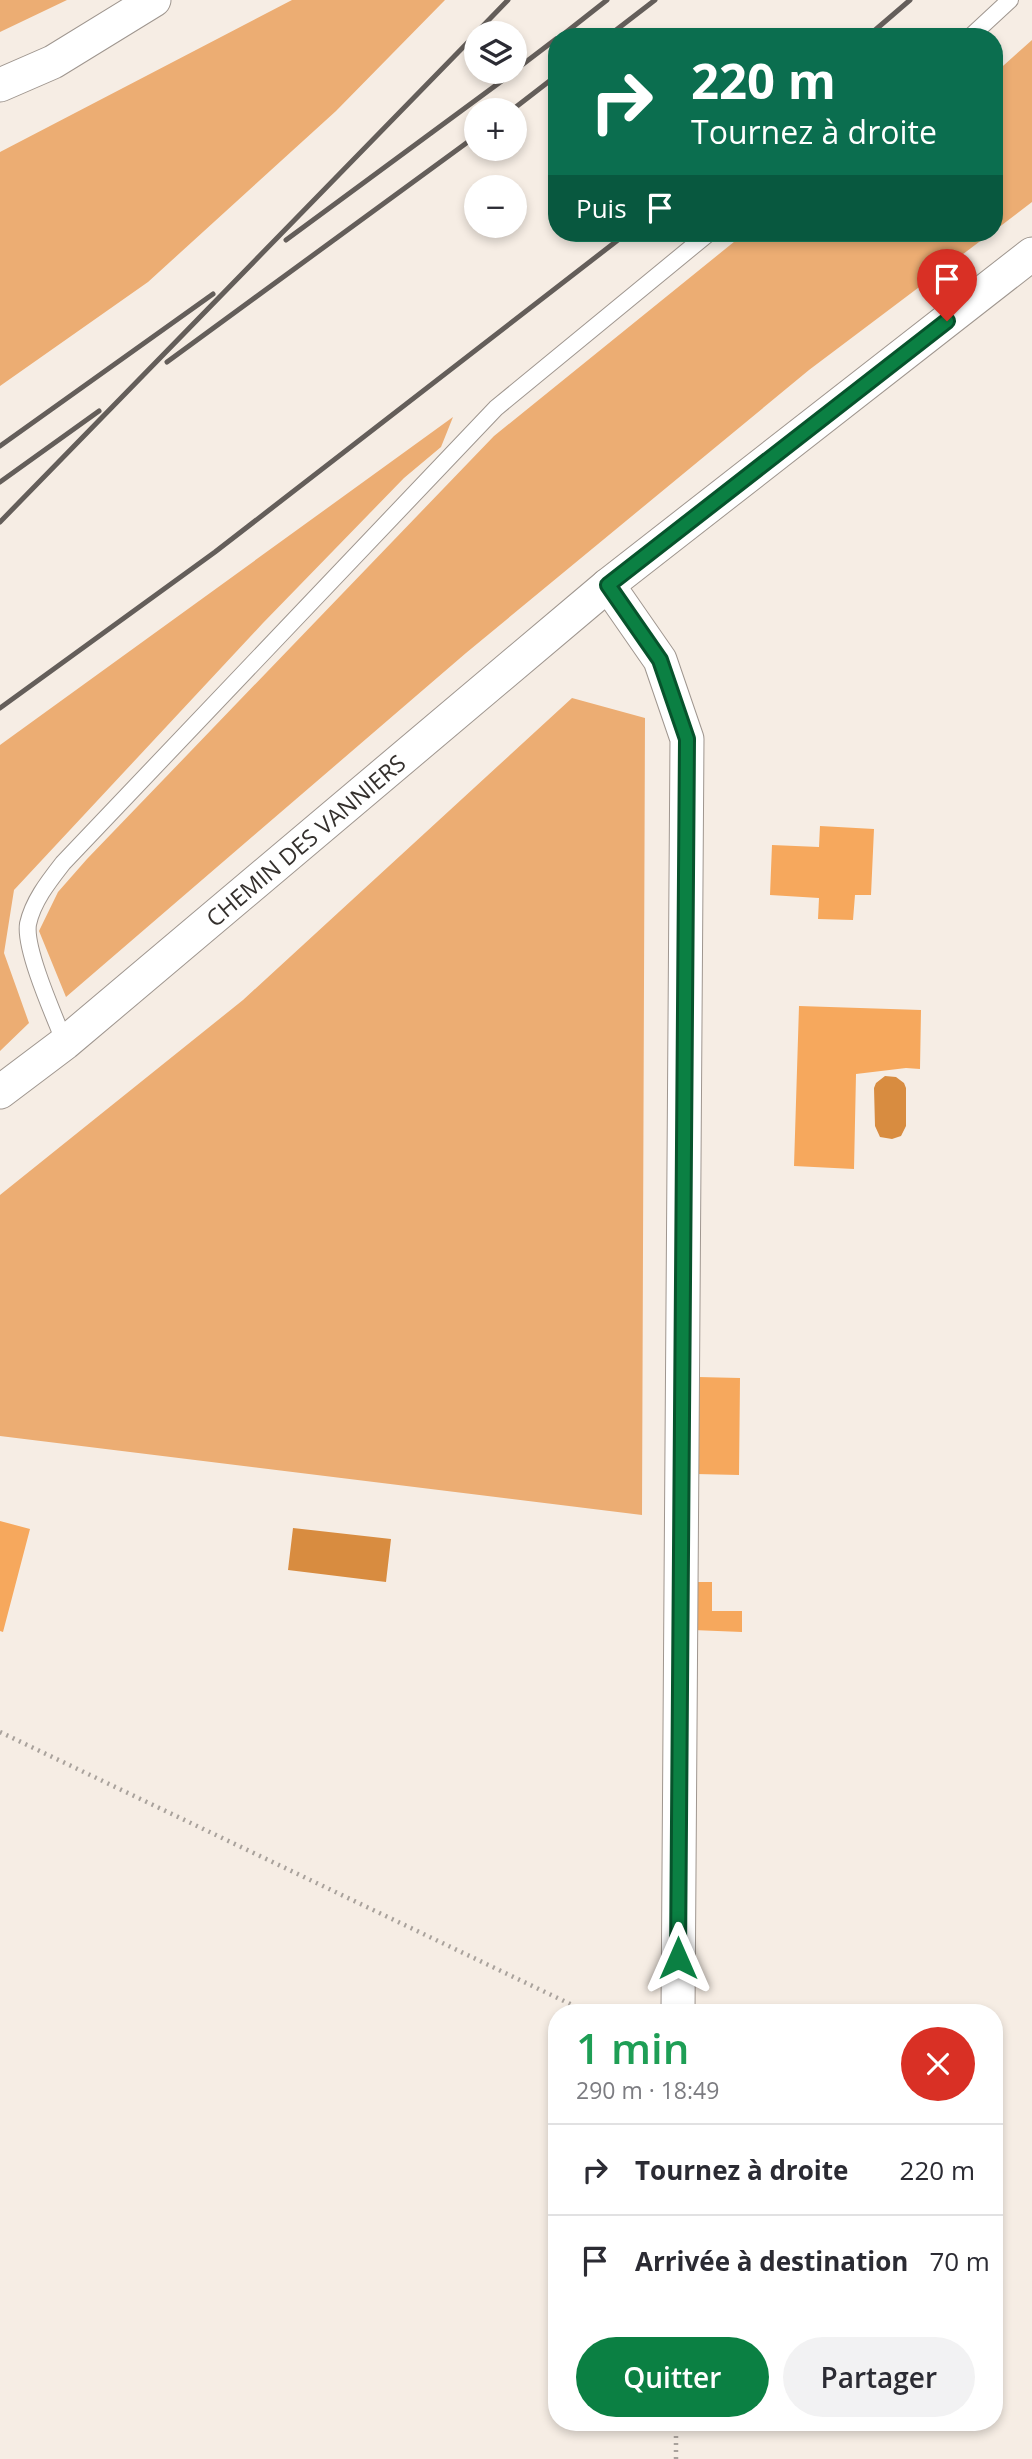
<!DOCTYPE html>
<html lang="fr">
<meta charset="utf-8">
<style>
:root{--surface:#fff;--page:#f2f2f3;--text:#2b2b33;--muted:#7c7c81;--line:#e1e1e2;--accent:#0b8043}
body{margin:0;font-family:"Open Sans",sans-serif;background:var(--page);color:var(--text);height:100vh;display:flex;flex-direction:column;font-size:26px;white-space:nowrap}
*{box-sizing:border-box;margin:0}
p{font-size:23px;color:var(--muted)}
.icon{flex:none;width:38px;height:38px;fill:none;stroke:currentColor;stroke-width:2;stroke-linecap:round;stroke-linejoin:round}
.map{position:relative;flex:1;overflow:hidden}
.panel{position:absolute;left:548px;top:2004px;width:455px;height:427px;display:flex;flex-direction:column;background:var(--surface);border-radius:28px;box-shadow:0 4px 10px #0003}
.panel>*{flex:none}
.top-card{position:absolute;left:548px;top:28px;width:455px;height:214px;border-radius:28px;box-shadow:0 4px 10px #0003;background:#0b6e4f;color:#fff;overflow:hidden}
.buttons{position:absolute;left:464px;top:21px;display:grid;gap:14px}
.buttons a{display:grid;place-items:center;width:63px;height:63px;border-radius:50%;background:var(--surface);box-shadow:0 4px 10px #0003;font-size:35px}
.pin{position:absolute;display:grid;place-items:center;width:60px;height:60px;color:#fff;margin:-72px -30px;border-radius:50% 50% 50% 0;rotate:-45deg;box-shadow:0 0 7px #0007}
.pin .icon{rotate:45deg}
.me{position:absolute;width:77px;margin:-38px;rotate:0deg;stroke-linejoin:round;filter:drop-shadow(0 0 5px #0008)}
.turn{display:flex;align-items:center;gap:24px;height:147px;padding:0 28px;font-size:32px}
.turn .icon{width:91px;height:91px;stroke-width:2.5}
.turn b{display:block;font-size:49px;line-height:60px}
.then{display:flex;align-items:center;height:66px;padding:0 28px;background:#0003;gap:14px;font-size:26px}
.round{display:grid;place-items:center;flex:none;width:74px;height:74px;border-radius:37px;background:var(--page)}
.overview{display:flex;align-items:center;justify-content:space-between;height:119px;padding:0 28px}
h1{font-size:42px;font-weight:600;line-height:52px;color:#1e9e55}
.cta{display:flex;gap:14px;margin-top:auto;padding:14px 28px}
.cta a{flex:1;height:80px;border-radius:42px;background:var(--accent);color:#fff;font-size:28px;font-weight:600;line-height:80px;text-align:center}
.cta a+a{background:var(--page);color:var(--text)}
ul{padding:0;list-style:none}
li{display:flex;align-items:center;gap:21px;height:91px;padding:0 28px;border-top:2px solid var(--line)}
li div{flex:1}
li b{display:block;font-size:26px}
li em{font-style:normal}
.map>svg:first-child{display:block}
</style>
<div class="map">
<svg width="1032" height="2459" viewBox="0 0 1032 2459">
<rect width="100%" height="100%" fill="#f6ede4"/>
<path fill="#ecad73" d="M0,0H67L0,32Z
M292,0H445L336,111L148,282L0,386V152Z
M1032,40V202L994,231V74Z
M745,233H991L809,370L466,653L66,997L39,931L58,892L87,859L494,436Z
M453,417L441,447L404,478L263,623L14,890L4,953L29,1023L0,1051V745Z
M572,698L645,718L642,1515L0,1436V1195L243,1000Z"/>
<path fill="#d88c40" d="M885,1076L896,1077L904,1083L906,1088V1126L901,1136L892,1139L880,1137L875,1126L874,1088L876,1083Z
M293,1528L391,1539L386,1582L288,1570Z"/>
<path fill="#f6a85d" d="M820,826L874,829L871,895H855L853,920L818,919L819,898L770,895L772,845L819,847Z
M799,1006L921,1010L920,1069L906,1068L856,1074L854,1169L794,1166Z
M698,1377L740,1378L739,1475L696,1474Z
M0,1521L30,1529L3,1632L0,1631Z
M695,1582H712V1611H742V1632L693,1630Z"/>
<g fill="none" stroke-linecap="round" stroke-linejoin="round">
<g stroke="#9f968f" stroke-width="18">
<path id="service" d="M970,37L1010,0
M65,1043C55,1018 24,949 28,924C33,901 49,881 63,863L496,408L709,233"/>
</g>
<g stroke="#9f968f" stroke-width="35">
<g id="minor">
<path d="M0,85L53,62L154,0"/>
<path d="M608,585L660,660L687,739L678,2012"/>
<path id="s1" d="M0,1092L65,1043L608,585L1032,254"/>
</g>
</g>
<path stroke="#a9a29c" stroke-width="4.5" stroke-dasharray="2 5" stroke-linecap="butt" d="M0,1732L587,2012
M676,2459V2422"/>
<use href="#service" stroke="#fff" stroke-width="16"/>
<use href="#minor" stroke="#fff" stroke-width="33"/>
<path stroke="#645e5a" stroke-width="5" d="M476,33L508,0
M560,37L607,0
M607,37L655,0
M867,37L910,0
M514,71L556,39
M512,110L556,76
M286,240L514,72
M167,362L476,136
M0,446L213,294
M0,482L99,411
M0,522L476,34
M0,708L215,552L627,233"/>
</g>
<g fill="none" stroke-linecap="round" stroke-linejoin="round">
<g stroke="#07532c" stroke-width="18">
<path id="route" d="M678,1958L687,739L660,660L608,585L947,321"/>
</g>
<use href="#route" stroke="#0b8043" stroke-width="12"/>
</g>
<g text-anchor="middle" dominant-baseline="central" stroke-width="5" stroke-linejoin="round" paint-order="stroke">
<g font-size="23" fill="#34302d" stroke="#f6ede4">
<text stroke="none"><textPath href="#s1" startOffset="396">CHEMIN DES VANNIERS</textPath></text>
</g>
</g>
</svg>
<div class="buttons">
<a><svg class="icon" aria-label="layers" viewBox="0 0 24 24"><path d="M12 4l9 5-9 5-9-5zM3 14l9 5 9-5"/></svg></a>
<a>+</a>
<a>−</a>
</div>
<div class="pin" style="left:947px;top:321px;background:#d93025"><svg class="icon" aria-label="arrive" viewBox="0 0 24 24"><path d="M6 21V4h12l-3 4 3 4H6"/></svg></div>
<svg class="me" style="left:678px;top:1958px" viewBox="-20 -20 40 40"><path d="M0-17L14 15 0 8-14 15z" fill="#0b8043" stroke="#fff" stroke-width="4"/></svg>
<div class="top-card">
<div class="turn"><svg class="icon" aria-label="right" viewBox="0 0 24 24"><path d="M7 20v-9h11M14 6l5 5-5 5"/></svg><div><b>220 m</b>Tournez à droite</div></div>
<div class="then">Puis<svg class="icon" aria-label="arrive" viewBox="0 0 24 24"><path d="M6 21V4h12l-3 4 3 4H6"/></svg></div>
</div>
<section class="panel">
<div class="overview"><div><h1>1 min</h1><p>290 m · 18:49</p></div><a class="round" style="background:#d93025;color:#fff"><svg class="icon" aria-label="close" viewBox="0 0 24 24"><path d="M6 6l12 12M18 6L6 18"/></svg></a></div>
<ul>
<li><svg class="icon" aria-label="right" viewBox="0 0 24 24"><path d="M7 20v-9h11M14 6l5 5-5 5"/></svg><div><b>Tournez à droite</b></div><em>220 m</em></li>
<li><svg class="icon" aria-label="arrive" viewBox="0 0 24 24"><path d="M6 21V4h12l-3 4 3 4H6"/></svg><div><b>Arrivée à destination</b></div><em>70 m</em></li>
</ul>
<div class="cta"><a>Quitter</a><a>Partager</a></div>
</section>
</div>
